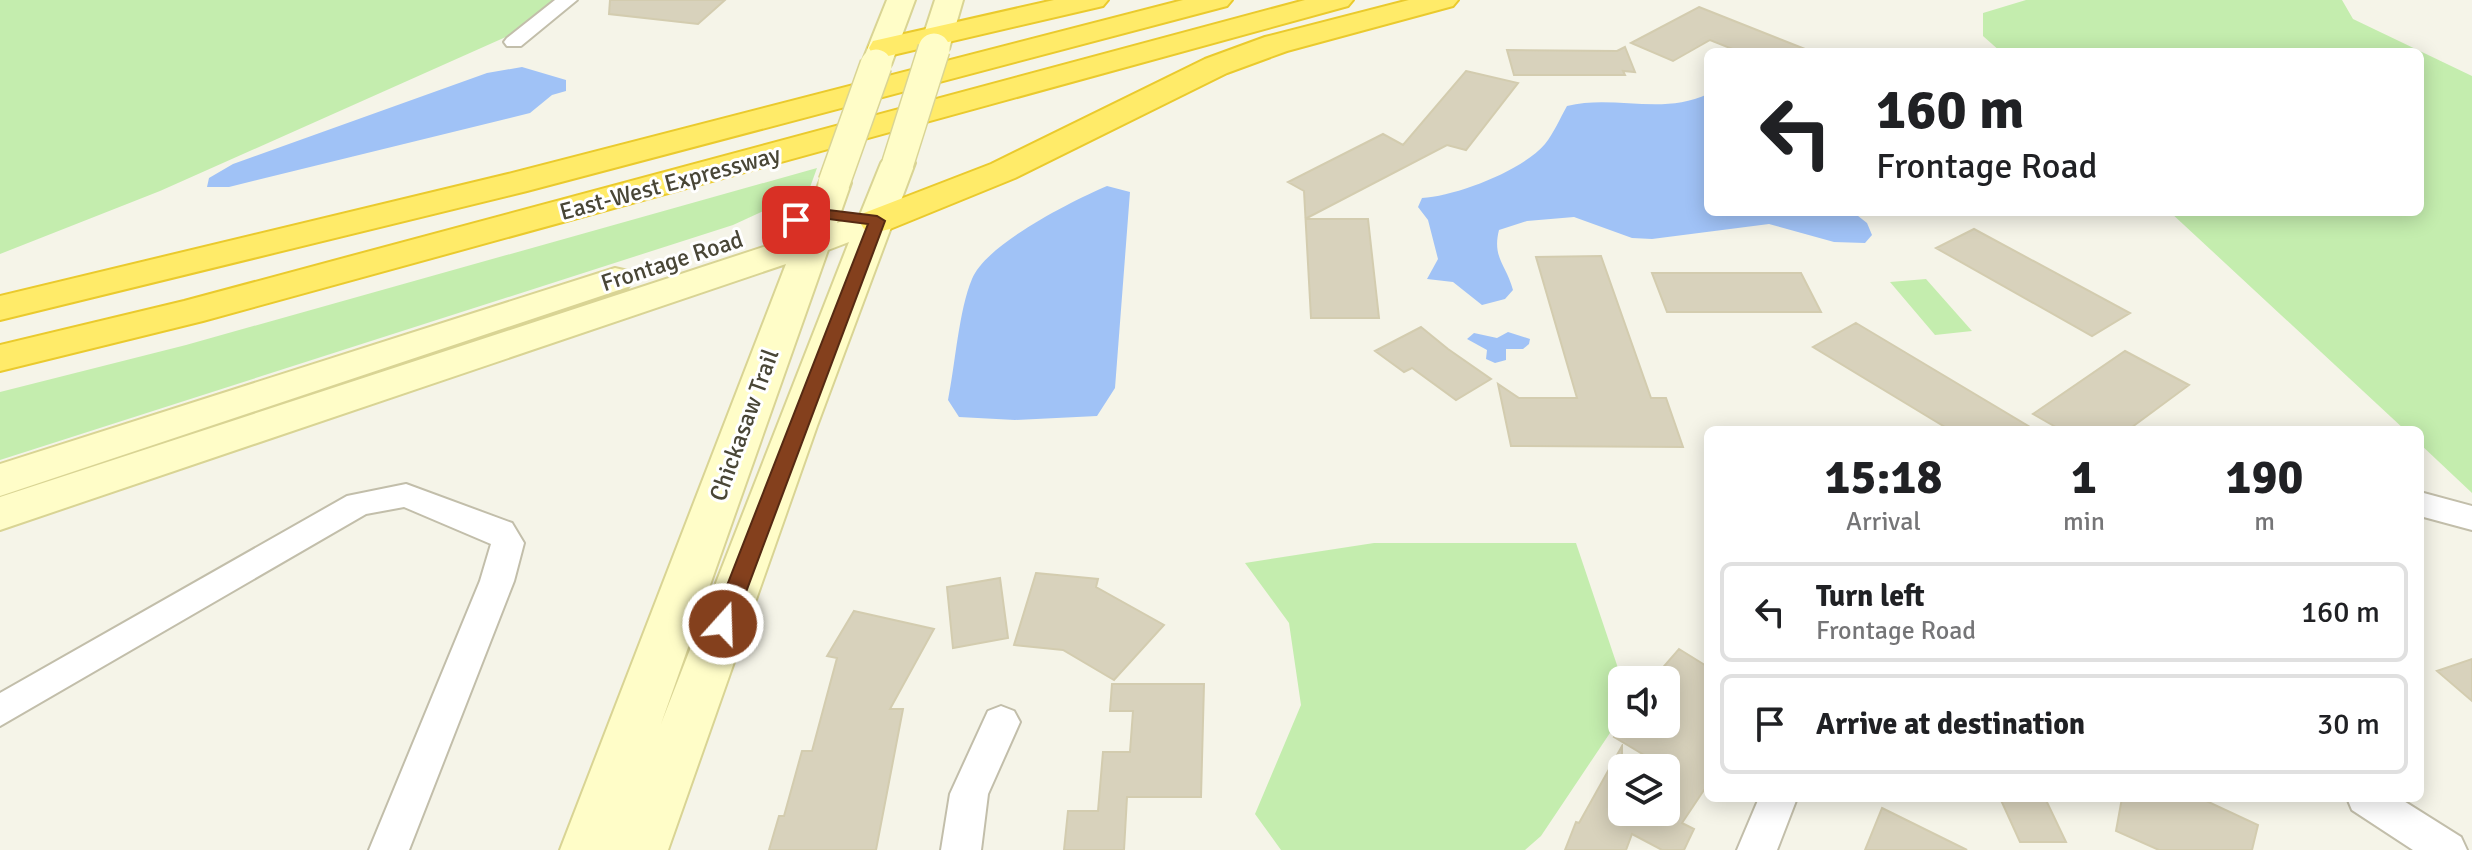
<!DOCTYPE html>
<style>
:root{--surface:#fff;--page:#f6f6f6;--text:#202124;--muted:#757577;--line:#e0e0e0}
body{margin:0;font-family:Signika,sans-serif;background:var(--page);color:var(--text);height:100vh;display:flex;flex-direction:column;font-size:30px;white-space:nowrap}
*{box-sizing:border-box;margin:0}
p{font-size:26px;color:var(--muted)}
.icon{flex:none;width:44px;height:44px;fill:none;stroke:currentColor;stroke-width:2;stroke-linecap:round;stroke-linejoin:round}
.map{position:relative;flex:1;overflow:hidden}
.sheet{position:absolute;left:1704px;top:426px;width:720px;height:376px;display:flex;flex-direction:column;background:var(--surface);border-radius:12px;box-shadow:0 4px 20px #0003}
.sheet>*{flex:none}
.top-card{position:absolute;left:1704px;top:48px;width:720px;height:168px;border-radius:12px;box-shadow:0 4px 20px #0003;background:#fff;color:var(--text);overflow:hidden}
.fabs{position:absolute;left:1608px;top:666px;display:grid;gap:16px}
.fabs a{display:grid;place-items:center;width:72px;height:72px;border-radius:12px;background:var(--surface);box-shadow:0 4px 20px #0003;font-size:40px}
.pin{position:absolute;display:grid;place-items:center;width:68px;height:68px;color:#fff;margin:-34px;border-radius:16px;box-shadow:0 4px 12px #0006}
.me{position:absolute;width:88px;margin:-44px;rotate:20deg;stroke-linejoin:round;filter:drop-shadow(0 0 6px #0008)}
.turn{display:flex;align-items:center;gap:28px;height:168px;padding:0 40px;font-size:36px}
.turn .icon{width:104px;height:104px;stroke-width:2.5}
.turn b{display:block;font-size:56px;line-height:68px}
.eta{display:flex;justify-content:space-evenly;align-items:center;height:136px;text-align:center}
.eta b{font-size:48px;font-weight:700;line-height:56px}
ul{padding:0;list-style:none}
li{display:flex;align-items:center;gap:24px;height:100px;margin:0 16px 12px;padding:0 24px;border:4px solid var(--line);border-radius:12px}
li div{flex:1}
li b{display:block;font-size:30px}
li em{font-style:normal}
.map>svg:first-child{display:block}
</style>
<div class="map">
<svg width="2472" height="850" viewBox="0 0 2472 850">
<rect width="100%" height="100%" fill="#f5f4e8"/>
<path fill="#c4edae" d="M0,0H555L508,36L160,191L0,254Z
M2026,0H2342L2353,19L2472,76V493L2420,444V430H2405L2170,212H2420V52H2001L1983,36V13Z
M817,168L809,190L733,225L0,460V392L186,345Z
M1926,279L1972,331L1935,335L1890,282Z
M1374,543H1576L1622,680V715L1541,836L1525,850H1281L1255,814L1301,705L1289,623L1245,563Z"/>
<path fill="#a0c2f6" d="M522,67L566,80V91L552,95L530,113L229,187H207L209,178L233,164L487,73Z
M1708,94V212H1853L1867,223L1872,235L1865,243L1834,242L1769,224L1652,239L1632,238L1574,217L1527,221L1499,230C1492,258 1506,264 1513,290L1505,299L1482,305L1453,282L1427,279L1438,259L1428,220L1418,207L1422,198C1456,196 1522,171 1545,144C1554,133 1560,118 1567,106C1614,94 1661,116 1708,94Z
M1107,186L1130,192L1115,388L1097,416L1015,420L959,417L948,400C955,366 959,309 972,279C986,244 1072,201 1107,186Z
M1508,332L1530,339L1529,344L1523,349H1506V360L1495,363L1486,359L1487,350L1467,339L1474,333L1497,338Z"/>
<path fill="#d8d2bc" stroke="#d3ccaf" stroke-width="2" d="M610,0H725L698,24L609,14Z
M1699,7L1810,51V52H1740L1710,40L1673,61L1631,43Z
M1625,47L1635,72L1623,71L1625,75H1514L1507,50L1617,51Z
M1466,71L1518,83L1466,150L1447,145L1305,219H1368L1379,318H1311L1304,191L1288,182L1383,134L1403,145Z
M1974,229L2130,313L2092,336L1936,248Z
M1601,256L1651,398H1666L1683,447L1511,446L1498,384L1519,398H1577L1536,257Z
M1652,273H1801L1821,312H1667Z
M1856,323L2035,430H1950L1813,347Z
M1421,327L1448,349L1491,379L1456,400L1412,368L1404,372L1375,351Z
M2125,351L2189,385L2128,430H2061L2033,414Z
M1036,573L1098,579L1096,587L1164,625L1114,680L1063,650L1014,645Z
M1000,578L1008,638L953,648L947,587Z
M854,611L934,629L890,709H903L876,850H769L779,816H784L802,751H812L837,658L827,656Z
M1679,649L1708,667V784L1682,823L1694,829L1684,850H1662L1632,834L1626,850H1565L1576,822L1579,823L1622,746V812H1666V768L1614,737L1624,724H1666V680H1652Z
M2472,659V701L2437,671Z
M1112,684H1204L1201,797H1127L1124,850H1064L1068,811H1098L1103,752H1130L1133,711H1110Z
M2000,798H2045L2066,842H2020Z
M2122,798H2200L2258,825L2252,850H2159L2116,831Z
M1882,808L1967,850H1865Z"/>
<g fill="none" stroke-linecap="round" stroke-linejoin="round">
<g stroke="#c2beaa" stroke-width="4">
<path id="street" d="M555,0H577L521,46H507L504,42L507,38Z
M406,484L512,523L524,543L514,581L409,850H369L480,581L491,544L404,507L366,514L0,726V693L347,496Z
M2420,492L2472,506V530L2420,516Z
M1001,706L1014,711L1020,722L988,794L981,850H941L950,794L988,711Z
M1759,798H1797L1777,850H1737Z
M2347,798H2399L2461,837L2467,850H2413L2352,810Z"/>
</g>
<g stroke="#d9d494" stroke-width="4">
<path id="secondary" d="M887,0H915L891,65L887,71H865L861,65Z
M935,0H963L949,49L944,55H924L919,49Z
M898,153L910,156L915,163L817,426L668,850H560L786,264L0,530V497L797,236L822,176L834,173L846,176L851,183L837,223L860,215L881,163L886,156ZM849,242L661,724L828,250Z
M615,268L628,271L634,279L628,287L0,496V464Z"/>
</g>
<g stroke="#eaca2d" stroke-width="4">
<path id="highway" d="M1054,0H1108L1103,6L884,57L873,55L869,48L873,41Z
M1183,0H1232L1227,6L527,191L0,320V296L508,174Z
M1305,0H1353L1348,6L203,321L0,371V345L184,301Z
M1409,0H1458L1453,6L1287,51L1227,73L1015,178L890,229L877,232L864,229L859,221L864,213L991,164L1205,59L1265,37Z"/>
</g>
<use href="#street" fill="#fff" fill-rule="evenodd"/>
<use href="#secondary" fill="#fffdc8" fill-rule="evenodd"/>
<use href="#highway" fill="#ffeb69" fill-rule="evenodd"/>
<g stroke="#d9d494" stroke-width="34" stroke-linecap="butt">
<path id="secondary-bridge" d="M898,163L934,49
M834,183L876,65"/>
</g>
<use href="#secondary-bridge" stroke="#fffdc8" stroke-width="31"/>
</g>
<path fill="#84401d" stroke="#562a13" stroke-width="2" d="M820,209L877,216L885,221L734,624L723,632L712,624L868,224L821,218L796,225L789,220Z"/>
<g text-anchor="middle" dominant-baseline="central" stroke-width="6" stroke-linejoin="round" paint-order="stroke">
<g font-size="24" fill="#494636" stroke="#fff">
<text transform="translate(670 183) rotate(-15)">East-West Expressway</text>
<text transform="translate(672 261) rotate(-18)">Frontage Road</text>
<text transform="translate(744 425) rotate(-70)">Chickasaw Trail</text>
</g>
</g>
</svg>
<div class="fabs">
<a><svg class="icon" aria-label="sound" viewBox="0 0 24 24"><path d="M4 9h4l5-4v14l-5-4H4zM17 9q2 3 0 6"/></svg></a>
<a><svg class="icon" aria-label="layers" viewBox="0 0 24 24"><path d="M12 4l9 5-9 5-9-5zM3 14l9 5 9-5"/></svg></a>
</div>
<div class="pin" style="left:796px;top:220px;background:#d93025"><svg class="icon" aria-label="arrive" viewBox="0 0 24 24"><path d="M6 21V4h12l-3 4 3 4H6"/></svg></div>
<svg class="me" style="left:723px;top:624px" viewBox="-20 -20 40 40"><circle r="17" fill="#84401d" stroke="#fff" stroke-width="3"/><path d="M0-11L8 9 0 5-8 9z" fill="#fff"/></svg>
<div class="top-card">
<div class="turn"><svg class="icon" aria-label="left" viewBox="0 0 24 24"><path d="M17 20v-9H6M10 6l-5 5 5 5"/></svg><div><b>160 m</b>Frontage Road</div></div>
</div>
<section class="sheet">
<div class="eta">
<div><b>15:18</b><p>Arrival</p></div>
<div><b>1</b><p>min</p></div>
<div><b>190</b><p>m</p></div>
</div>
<ul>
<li><svg class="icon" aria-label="left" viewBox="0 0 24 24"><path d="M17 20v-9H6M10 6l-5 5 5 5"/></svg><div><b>Turn left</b><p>Frontage Road</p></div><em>160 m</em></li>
<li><svg class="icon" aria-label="arrive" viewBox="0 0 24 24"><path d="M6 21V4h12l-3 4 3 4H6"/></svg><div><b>Arrive at destination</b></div><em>30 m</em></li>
</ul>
</section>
</div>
